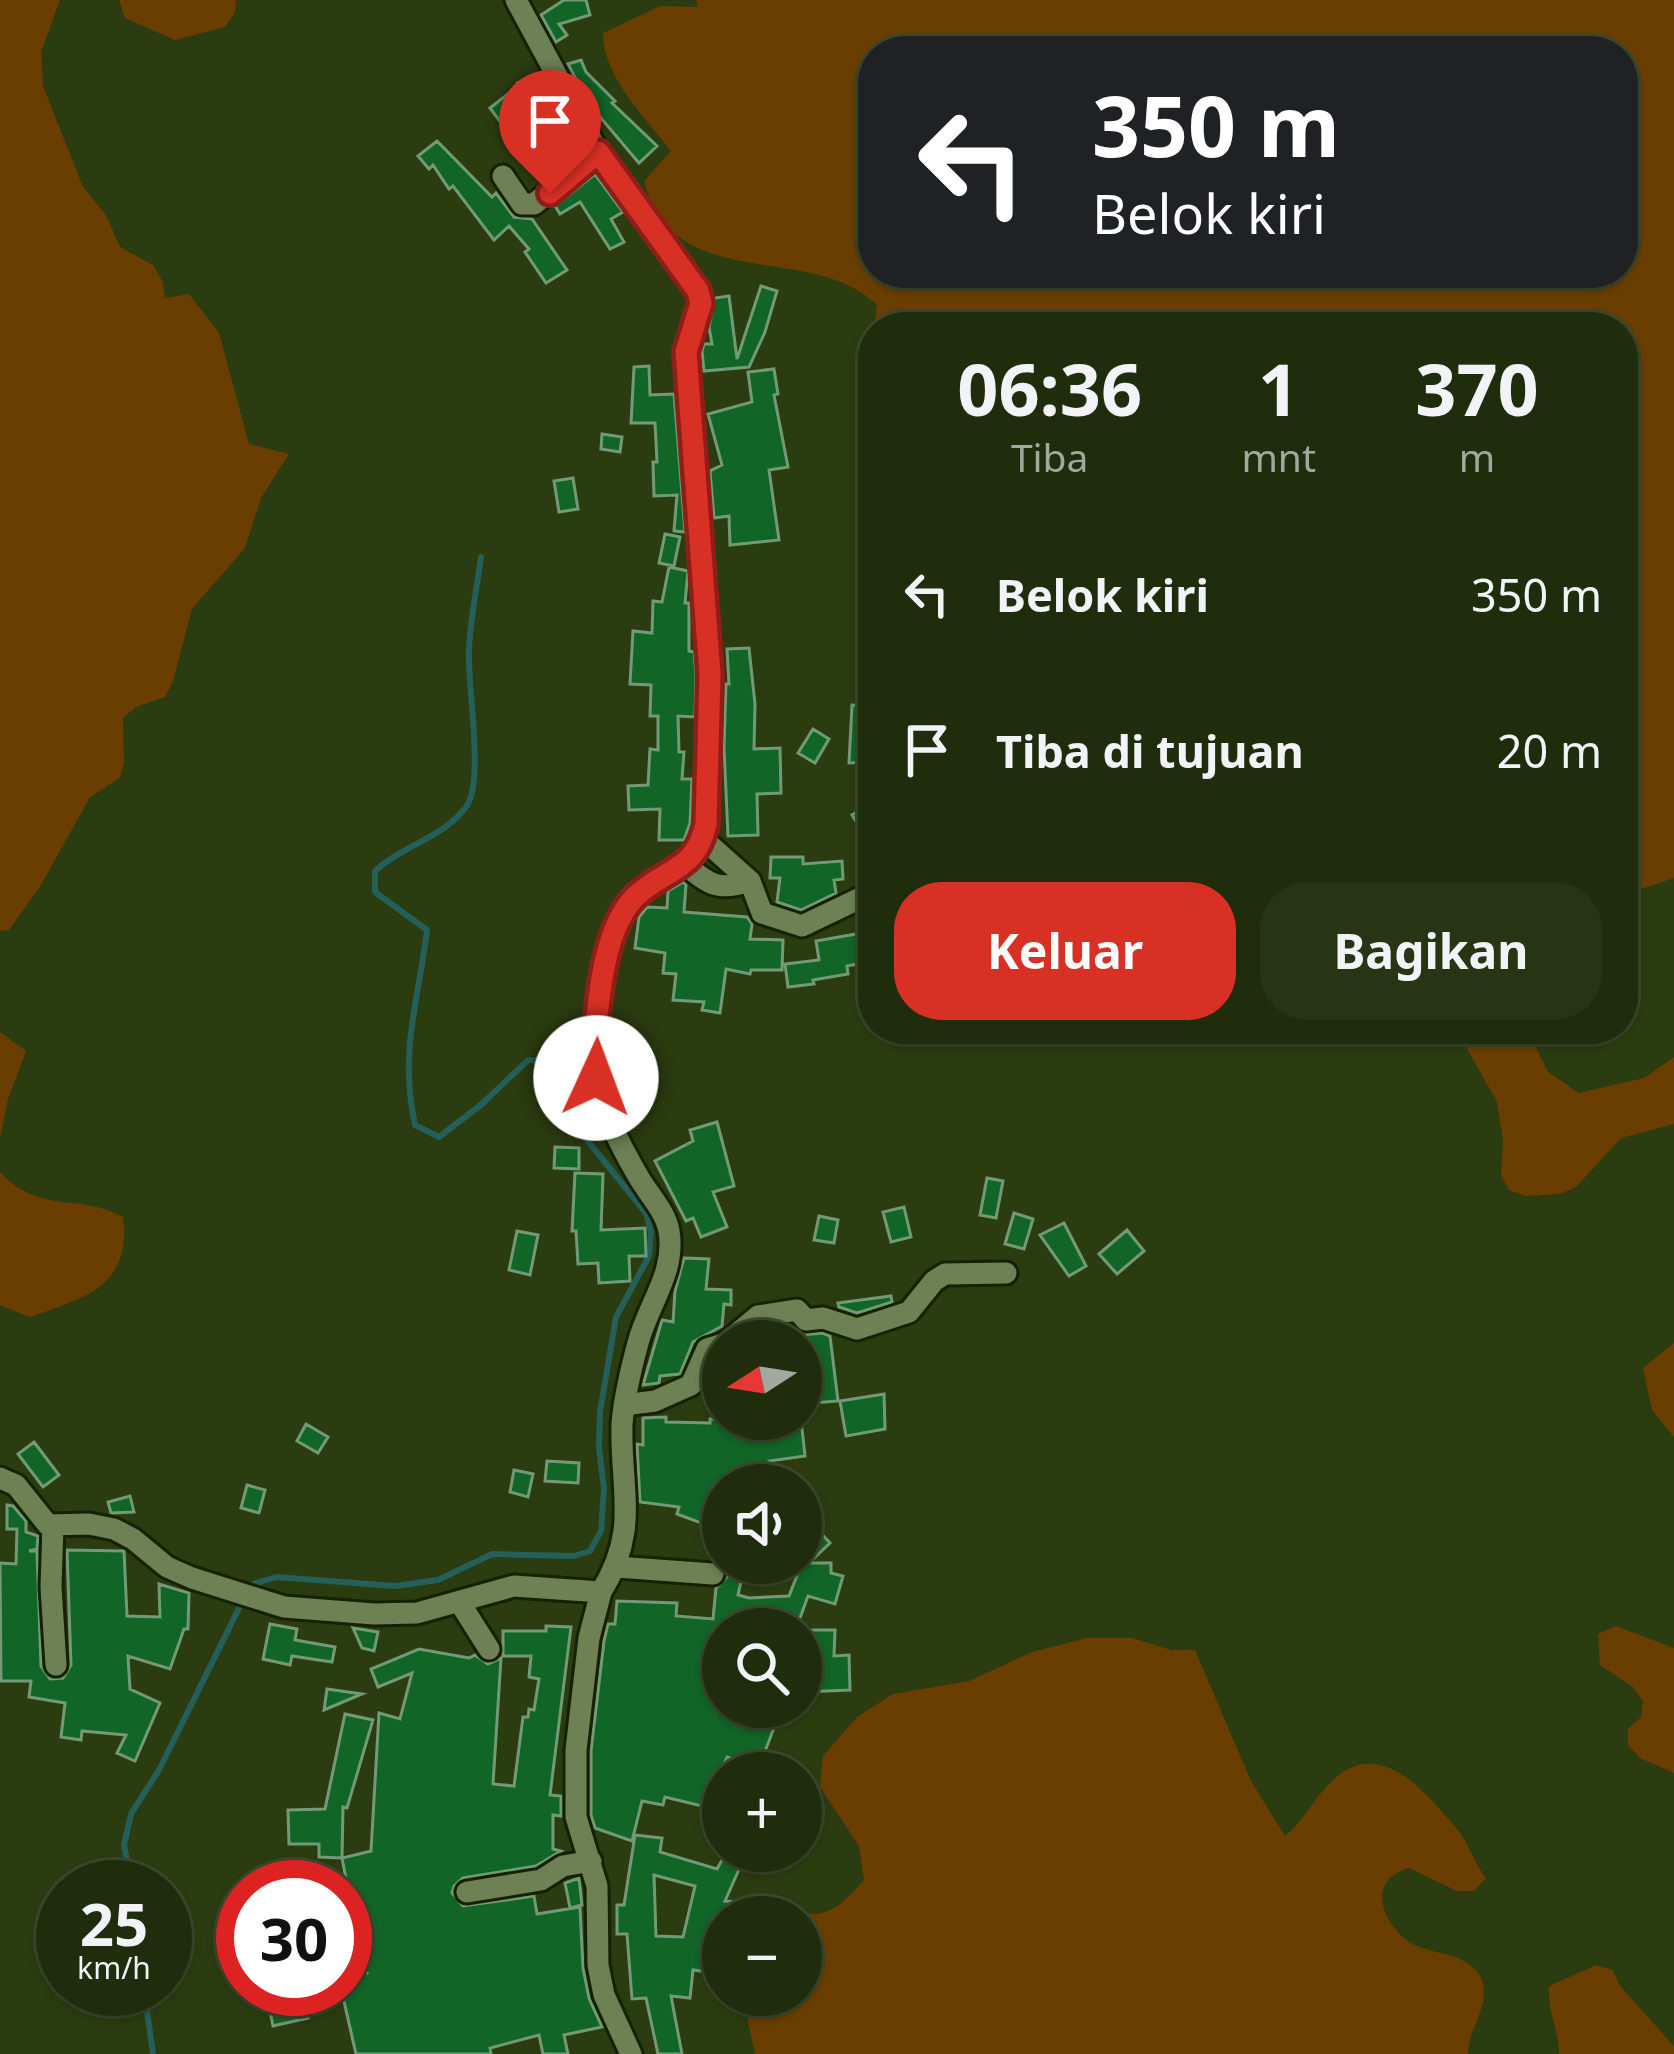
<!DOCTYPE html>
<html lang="id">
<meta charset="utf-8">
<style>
:root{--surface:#202d0c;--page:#283515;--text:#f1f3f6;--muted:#a2a89d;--line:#3d492d;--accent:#d93025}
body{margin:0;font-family:"Noto Sans",sans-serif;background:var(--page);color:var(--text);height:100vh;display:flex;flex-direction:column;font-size:45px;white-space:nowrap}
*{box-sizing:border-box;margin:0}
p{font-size:39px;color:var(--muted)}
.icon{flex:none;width:66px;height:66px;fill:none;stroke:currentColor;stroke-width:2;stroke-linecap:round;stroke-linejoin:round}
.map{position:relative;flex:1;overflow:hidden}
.details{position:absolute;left:858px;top:312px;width:780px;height:732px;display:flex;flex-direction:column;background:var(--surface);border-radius:48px;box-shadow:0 3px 9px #0004,0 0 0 3px var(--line)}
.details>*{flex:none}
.guide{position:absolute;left:858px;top:36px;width:780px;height:252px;border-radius:48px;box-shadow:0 3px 9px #0004,0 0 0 3px var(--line);background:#202124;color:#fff;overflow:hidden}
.needle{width:78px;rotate:258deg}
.fabs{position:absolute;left:702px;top:1320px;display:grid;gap:24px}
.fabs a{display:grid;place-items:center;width:120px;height:120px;border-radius:50%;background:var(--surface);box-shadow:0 3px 9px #0004,0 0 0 3px var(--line);font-size:60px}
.speed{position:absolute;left:36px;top:1860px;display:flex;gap:24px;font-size:60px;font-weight:700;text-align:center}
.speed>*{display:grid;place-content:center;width:156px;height:156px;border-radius:50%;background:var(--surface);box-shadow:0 3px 9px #0004,0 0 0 3px var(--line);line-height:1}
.speed small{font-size:30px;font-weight:400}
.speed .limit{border:18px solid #d22;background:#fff;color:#111}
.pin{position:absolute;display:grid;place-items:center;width:102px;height:102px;color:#fff;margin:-123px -51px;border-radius:50% 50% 50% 0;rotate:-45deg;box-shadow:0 0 12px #0007}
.pin .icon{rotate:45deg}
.me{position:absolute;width:132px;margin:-66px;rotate:2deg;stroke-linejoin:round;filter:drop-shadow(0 0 9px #0008)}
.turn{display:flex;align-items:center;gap:42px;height:252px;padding:0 36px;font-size:54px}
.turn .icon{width:156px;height:156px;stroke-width:2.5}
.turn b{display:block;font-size:84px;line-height:102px}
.eta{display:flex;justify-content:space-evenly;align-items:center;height:204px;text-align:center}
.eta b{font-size:72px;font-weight:700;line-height:84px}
.button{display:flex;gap:24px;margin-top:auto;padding:24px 36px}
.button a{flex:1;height:138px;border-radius:48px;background:var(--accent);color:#fff;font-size:48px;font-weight:700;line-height:138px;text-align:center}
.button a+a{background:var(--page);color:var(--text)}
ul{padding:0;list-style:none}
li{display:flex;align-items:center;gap:36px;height:156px;padding:0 36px}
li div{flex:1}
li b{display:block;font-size:45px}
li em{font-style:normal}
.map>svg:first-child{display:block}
</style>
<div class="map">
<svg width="1674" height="2054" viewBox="0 0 1674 2054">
<rect width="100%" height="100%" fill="#2b3c10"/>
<path fill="#693e00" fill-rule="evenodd" d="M0,0H60L41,52L43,86L83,187L106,215L120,247L153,265L163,282L165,298L189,294L219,333L249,444L289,454L261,498L245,548L192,609L173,681L165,697L136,707L123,718L124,762L120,778L90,797L41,885L9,930L0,931Z
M119,0H236L235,12L225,27L175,40L125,18Z
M696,0H1674V878L1623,895V327H874L877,305C812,240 673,297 644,181L671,151C645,117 603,77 603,33L660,6L698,7ZM1623,51V273H873V51Z
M1456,1029H1527L1548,1072L1579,1093L1644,1078L1674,1057V1124L1621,1138L1576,1187L1560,1194L1525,1196L1509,1190L1501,1175L1503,1140L1497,1102Z
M0,1032L26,1051L8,1099L0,1139Z
M0,1172C39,1215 81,1193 123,1217C132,1288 83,1298 30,1317L0,1305Z
M1674,1343V1437L1652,1410L1643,1368Z
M1616,1626L1674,1648V1773L1640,1758L1628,1745V1729L1641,1717L1643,1701L1633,1687L1600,1665L1598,1634Z
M1087,1638H1132L1171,1650H1195L1251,1781L1285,1836C1305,1820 1315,1796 1334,1779C1382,1736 1427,1794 1457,1829C1469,1843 1474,1863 1486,1878L1474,1891H1457L1409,1868C1369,1879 1379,1917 1405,1939C1422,1955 1464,1950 1479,1974C1495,2000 1468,2027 1468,2054H755L748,2022L750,1995H801V1917H765L774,1898C816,1926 834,1915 864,1880L859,1846L820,1787L823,1756L857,1717L893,1694L969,1681L1032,1652Z
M1596,1965L1613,1970L1620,1986L1674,2046V2054H1559C1559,2030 1547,2010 1549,1986Z"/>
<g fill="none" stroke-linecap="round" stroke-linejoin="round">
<path stroke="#245f59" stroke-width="6" d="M250,1589L253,1584L276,1577L395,1586L438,1580L492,1554L574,1556L590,1551L601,1531L604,1489L599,1448L600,1412L616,1317L649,1256L651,1232L646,1213L578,1129L561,1076L549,1061L528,1060L482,1104L439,1137L415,1125C399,1050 418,1004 427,930L375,892V871C403,845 443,838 466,807C485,781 467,686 469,650C470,619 477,588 481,557
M132,1887L124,1845L131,1814L159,1770L243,1600
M144,1989L153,2054"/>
</g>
<path fill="#106527" stroke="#729a76" stroke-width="3" fill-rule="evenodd" d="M564,0H586L590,15L559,24L567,35L556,42L541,15Z
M581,60L586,72L615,101L612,103L657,146L639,163L589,104L568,64Z
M534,76L569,130L556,139L534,105L505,128L490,108L518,86L517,83Z
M547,140L563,158L548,172L532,153Z
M437,141L492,197L496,193L514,217L532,219L567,270L546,283L525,252L529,249L509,226L494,240L453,186L449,189L433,165L429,169L418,156Z
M595,174L623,212L611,219L624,242L610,249L580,202L560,214L555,206Z
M761,286L777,291L765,332L749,367L704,371L702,351L704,344H712L709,327L715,298L729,296L737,359Z
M649,366L650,395L674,394L685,532L674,531L677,495L654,496L653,462H657L655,423H631L634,367Z
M774,369L778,394L774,395L788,467L769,470L779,540L730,545L729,516L714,518L710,471L722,465L708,414L752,402L748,372Z
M602,434L622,437L620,452L601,449Z
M573,478L578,509L559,512L554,481Z
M665,534L680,537L674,566L659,563Z
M669,567L688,571L685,603H689V651L694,652L696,673L695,717L678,716L679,752H684L682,779H692L690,823L684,840H659L660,809L629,810L628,786L648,785L650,749L658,750V716H650L651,685L630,684L633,631L652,633L653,601L662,602Z
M749,648L755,704L754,749L780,748L781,793L757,794L758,835L728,836L724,747L726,684H729L727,649Z
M852,705L873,706V762L849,763Z
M813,729L829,739L815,763L798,753Z
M873,802V848L852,815Z
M771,857H803V864L842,861L843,879L834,880L836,893L801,910L777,902L780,878H770Z
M683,882L686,885L684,912L747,917L752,924L750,939L783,940L782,970H751L750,974L726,969L720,1013L702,1010L704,1002L673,1000L676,974L663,973L665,953L635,948L639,917L647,907L667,908L668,891Z
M873,931V961L847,966L848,974L813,980L814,984L788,987L785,964L819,960L816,941Z
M717,1122L734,1186L713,1192L727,1227L701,1237L693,1218L686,1221L655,1161L693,1141L690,1130Z
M555,1147L579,1148V1169L554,1168Z
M575,1173L603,1174L601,1230L645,1228L646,1256H629L630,1281L599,1283L598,1263L578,1264L576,1231H572Z
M987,1178L1003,1181L996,1218L980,1215Z
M904,1207L911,1237L891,1242L883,1212Z
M1014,1213L1033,1219L1024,1249L1005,1244Z
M819,1216L838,1220L834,1243L814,1240Z
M1064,1223L1086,1266L1069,1276L1040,1235Z
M1127,1230L1144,1251L1117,1274L1099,1254Z
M517,1231L538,1235L530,1275L509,1270Z
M684,1258L709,1259L706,1289L731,1290V1305L724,1304L722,1326L693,1342L680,1374L660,1376L659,1383L643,1385L662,1320L673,1322L675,1291Z
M891,1296L892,1302L857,1313L839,1307L838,1303Z
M822,1333L830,1336L838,1401L801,1404V1335Z
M884,1394L885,1429L846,1436L840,1401Z
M666,1417V1422L710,1423V1419H801L805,1456L769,1461L770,1477L723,1478V1531L677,1514L679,1507L640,1502L637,1444L643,1445V1418Z
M306,1424L328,1437L318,1453L297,1441Z
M34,1442L59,1475L43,1487L18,1454Z
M547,1461L579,1463L578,1483L545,1481Z
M514,1470L533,1474L528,1497L510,1492Z
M247,1485L265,1490L259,1513L241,1508Z
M130,1496L134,1512L111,1513L108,1502Z
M7,1505L13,1506L26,1521V1532L38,1536L37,1549L29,1551H37L41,1666L50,1679L63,1678L71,1665L67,1550L124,1551L127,1616L160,1617L159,1584L189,1593L188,1629H184L170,1669L128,1656L130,1689L160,1703L135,1761L117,1753L126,1735L82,1731L81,1740L61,1737L65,1703L29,1697L31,1681H1L0,1563L16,1564L17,1529H7Z
M818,1530L830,1543L812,1560L801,1561V1547Z
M723,1563H745L738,1595L749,1598L789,1596L802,1563H831V1573L843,1576L835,1604L808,1596L796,1629H723V1707H782L759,1767L727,1757L714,1786L723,1789V1806L704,1799L702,1806L665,1797L663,1805L642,1801L632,1841L595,1828L591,1815V1751L604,1641L608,1624H615L617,1601L677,1603L676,1616L713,1619L716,1588L728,1576Z
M270,1624L297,1629L295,1640L335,1647L332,1662L292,1656L290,1665L263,1659Z
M546,1626L571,1627L550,1795L561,1796V1816L553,1815V1849L561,1851L536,1866L463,1878L454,1886L452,1893L463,1906L534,1896L537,1914L580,1907L583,1968L589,1998L602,2027L564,2035L568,2054H543L539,2035L490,2048L491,2054H356L343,1997L305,2005L308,2018L273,2026L268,2002L292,1997L290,1989H345V1977L367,1973L358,1929L345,1931V1890L348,1889L342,1858L371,1851L379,1713L400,1719L412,1673L378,1687L371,1669L419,1649L469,1658L475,1655L488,1664L501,1658L493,1784L514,1786L523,1717H528L529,1709L534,1710L539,1679L529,1677L531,1656H503V1631H546Z
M353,1628L378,1632L374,1651L362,1648Z
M801,1630H835L834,1656L849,1655L850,1690L801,1692Z
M327,1689L362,1694L324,1710Z
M345,1714L373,1720L347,1808L343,1807L342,1858L319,1857V1844H289L288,1810L325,1809Z
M635,1835L662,1838L660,1852L717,1869L727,1851L744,1858L725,1901L743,1902V1917H723V1974L693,1970L690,1998L671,1996L682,2054H658L646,1998L632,1999L627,1934H617V1905H624ZM654,1875L695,1886L683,1937L656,1936Z
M579,1878L582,1905L570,1908L565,1883Z"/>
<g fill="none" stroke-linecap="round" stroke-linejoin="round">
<g stroke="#162102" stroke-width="27">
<path id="minor" d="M503,176L522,204H534L598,152
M703,839L750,881
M686,865C710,886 720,891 750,881L762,913L802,926L873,892
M728,1341L758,1316L797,1310L806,1320L823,1318L857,1329L909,1312L934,1281L945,1274L1006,1273
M624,1405L655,1401L691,1385L707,1349L723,1344
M0,1478L16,1485L48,1525L89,1524L114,1529L133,1539L167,1567L192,1578L284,1607L374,1614L417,1613L514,1586L601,1592C640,1529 620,1491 622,1424C624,1397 631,1369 638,1343C648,1304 676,1273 669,1231C665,1210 648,1194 638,1176C595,1102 589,1069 601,985C605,958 615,920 633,900C661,869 695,873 706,824L711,673L686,352L701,303L698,291L598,152L516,0
M53,1526L51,1587L56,1665
M617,1567L713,1574
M601,1592L589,1638L576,1750V1817L597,1886L598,1965L604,1995L631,2054
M460,1603L489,1649
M467,1892L541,1880L563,1866L591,1861"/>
</g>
<use href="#minor" stroke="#6d8154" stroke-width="21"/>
</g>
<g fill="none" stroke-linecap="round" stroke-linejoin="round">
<g stroke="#8d1f18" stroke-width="30">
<path id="route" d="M550,193L598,152L698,291L701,303L686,352L710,674L706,824C696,871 666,868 636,896C599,931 594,1029 596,1078"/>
</g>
<use href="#route" stroke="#d93025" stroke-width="21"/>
</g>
</svg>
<div class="fabs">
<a><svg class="needle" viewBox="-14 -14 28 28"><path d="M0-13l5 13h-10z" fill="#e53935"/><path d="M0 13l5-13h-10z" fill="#a2a89d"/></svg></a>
<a><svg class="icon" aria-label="sound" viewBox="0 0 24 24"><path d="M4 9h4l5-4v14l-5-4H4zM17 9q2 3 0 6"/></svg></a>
<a><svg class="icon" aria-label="search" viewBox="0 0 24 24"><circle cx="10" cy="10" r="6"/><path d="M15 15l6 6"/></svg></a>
<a>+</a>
<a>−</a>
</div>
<div class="speed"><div>25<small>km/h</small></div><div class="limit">30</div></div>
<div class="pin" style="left:550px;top:193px;background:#d93025"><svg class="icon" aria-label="arrive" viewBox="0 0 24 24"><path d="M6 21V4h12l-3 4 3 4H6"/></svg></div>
<svg class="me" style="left:596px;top:1078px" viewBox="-20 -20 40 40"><circle r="19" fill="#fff"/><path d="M0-13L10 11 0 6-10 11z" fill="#d93025"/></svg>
<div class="guide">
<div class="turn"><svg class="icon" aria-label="left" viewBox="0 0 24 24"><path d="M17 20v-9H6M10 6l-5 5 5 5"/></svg><div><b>350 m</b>Belok kiri</div></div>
</div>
<section class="details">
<div class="eta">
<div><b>06:36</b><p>Tiba</p></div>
<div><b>1</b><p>mnt</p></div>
<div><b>370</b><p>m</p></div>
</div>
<ul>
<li><svg class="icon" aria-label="left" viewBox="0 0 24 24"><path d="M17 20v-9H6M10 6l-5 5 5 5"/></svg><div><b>Belok kiri</b></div><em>350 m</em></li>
<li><svg class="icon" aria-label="arrive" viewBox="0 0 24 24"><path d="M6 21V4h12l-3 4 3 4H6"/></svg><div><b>Tiba di tujuan</b></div><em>20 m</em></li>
</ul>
<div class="button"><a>Keluar</a><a>Bagikan</a></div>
</section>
</div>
